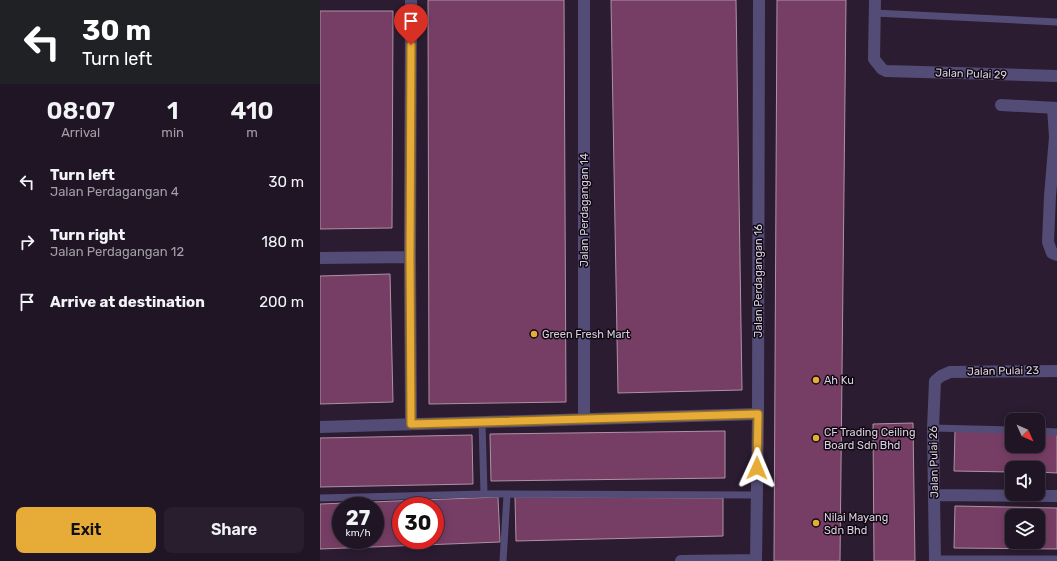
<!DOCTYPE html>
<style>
:root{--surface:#201525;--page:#281e2d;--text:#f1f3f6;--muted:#a29fa7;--line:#3d3442;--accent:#e7ac37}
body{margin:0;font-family:Rubik,sans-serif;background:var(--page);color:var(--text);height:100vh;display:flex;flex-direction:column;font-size:15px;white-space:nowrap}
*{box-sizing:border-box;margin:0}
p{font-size:13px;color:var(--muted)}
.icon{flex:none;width:22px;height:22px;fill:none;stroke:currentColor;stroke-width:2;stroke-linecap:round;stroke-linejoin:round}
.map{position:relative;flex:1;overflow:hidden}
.drawer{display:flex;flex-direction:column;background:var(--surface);width:320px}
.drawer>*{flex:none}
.banner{background:#202124;color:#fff;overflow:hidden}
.needle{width:26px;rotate:135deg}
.controls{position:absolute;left:685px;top:413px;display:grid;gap:8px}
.controls a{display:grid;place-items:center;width:40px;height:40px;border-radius:8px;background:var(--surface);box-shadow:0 2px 10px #0003,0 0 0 1px var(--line);font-size:20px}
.speed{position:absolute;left:12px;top:497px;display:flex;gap:8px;font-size:20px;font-weight:700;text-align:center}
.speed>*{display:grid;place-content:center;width:52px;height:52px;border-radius:50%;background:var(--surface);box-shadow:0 2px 10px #0003,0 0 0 1px var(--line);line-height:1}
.speed small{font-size:10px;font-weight:400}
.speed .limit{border:6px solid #d22;background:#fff;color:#111}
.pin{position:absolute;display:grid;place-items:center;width:34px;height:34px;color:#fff;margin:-41px -17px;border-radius:50% 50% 50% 0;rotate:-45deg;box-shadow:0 0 4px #0007}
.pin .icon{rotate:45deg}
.me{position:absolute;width:44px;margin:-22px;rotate:1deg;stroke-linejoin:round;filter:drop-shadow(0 0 3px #0008)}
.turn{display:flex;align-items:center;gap:14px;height:84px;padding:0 16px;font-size:18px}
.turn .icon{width:52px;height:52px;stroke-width:2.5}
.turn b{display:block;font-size:28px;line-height:34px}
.eta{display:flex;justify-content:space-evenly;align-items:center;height:68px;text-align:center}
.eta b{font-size:24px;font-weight:600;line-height:28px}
.primary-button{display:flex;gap:8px;margin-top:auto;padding:8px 16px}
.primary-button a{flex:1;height:46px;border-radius:8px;background:var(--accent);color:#111;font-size:16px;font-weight:600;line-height:46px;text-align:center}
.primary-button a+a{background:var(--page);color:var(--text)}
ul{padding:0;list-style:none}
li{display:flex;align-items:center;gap:12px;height:60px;padding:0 16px}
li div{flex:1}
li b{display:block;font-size:15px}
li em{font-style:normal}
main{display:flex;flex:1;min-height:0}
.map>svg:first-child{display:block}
</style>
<main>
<section class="drawer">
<div class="banner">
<div class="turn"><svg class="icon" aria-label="left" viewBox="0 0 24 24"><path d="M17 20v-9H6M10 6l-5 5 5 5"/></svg><div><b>30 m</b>Turn left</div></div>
</div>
<div class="eta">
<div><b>08:07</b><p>Arrival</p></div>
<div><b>1</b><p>min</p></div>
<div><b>410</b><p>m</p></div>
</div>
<ul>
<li><svg class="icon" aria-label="left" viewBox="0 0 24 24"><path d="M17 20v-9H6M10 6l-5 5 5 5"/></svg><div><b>Turn left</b><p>Jalan Perdagangan 4</p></div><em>30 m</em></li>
<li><svg class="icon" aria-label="right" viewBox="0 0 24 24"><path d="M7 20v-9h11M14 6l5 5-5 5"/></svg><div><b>Turn right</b><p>Jalan Perdagangan 12</p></div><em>180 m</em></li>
<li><svg class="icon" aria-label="arrive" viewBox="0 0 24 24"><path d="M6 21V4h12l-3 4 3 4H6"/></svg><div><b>Arrive at destination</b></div><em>200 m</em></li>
</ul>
<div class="primary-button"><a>Exit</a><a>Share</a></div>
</section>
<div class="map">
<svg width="737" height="561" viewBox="0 0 737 561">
<rect width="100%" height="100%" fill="#2b1c31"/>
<path fill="#773e65" stroke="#af91a4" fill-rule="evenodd" d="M108,0H244L246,402L109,404Z
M291,0H416L422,390L298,393Z
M457,0H526L520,561H454Z
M0,11H73L72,228L0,229Z
M70,274L73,402L0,404V276Z
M593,423L595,561H554L553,424Z
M635,430L692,432V446H718V433L737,434V473L718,472V468H692V472L634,471Z
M405,431V478L171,481L170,434Z
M152,435L153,484L0,487V438Z
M178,497L180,542L0,549V504ZM21,506H55V540H21ZM81,506H115V540H81Z
M195,497L403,498V536L196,541Z
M635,506L737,508V549L634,548ZM692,516H718V542H692Z"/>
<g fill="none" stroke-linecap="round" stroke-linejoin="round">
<path stroke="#534c76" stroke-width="7" d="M554,13L737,22
M162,422L164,494
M613,428L692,430
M718,431L737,432
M0,498L164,494L437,495
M615,559H737
M183,561L187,495"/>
<path stroke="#534c76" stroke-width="12" d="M555,0L554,59L562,69L566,71L737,76
M681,105L737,108
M733,108L735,137L730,196L728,242L732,253L737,255
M0,258L90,257
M264,419V0
M91,424L90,257L91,0
M0,427L438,414
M615,495L737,496
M361,561L436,560
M436,561L438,414L439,0
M615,561L613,428L615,381L621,376L630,372L737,371"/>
</g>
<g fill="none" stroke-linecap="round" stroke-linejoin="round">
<g stroke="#967024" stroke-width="10">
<path id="route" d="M91,45L90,258L91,424L438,414L437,468"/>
</g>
<use href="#route" stroke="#e7ac37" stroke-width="7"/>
</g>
<g fill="#e7ac37" stroke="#100913" stroke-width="1.5">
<circle cx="214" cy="334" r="4"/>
<circle cx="496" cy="380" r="4"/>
<circle cx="496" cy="438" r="4"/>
<circle cx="496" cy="523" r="4"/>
</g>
<g text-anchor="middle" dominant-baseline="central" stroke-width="3" stroke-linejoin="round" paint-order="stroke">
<g font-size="11" fill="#d9cfde" stroke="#100913">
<text transform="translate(651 74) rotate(2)">Jalan Pulai 29</text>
<text transform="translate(264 210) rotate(-90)">Jalan Perdagangan 14</text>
<text transform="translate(438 281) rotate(-90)">Jalan Perdagangan 16</text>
<text transform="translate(683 371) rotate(-1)">Jalan Pulai 23</text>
<text transform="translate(614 462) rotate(-91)">Jalan Pulai 26</text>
</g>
<g font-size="11" fill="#d9cfde" stroke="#100913" text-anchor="start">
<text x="222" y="334">Green Fresh Mart</text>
<text x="504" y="380">Ah Ku</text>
<text x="504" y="432">CF Trading Ceiling<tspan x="504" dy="13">Board Sdn Bhd</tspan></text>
<text x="504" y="517">Nilai Mayang<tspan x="504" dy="13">Sdn Bhd</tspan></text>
</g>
</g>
</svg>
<div class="controls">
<a><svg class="needle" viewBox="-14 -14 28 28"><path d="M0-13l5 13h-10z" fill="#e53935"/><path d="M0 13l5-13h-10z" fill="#a29fa7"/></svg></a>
<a><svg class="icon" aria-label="sound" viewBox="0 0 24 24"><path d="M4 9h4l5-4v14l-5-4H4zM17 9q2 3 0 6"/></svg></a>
<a><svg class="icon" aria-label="layers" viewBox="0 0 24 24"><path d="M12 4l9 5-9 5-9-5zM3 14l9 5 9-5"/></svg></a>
</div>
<div class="speed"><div>27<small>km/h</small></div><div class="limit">30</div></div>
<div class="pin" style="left:91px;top:45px;background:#d93025"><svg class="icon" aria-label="arrive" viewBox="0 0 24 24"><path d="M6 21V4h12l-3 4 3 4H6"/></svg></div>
<svg class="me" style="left:437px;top:468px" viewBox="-20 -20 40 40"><path d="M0-17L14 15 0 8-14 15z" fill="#e7ac37" stroke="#fff" stroke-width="4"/></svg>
</div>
</main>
